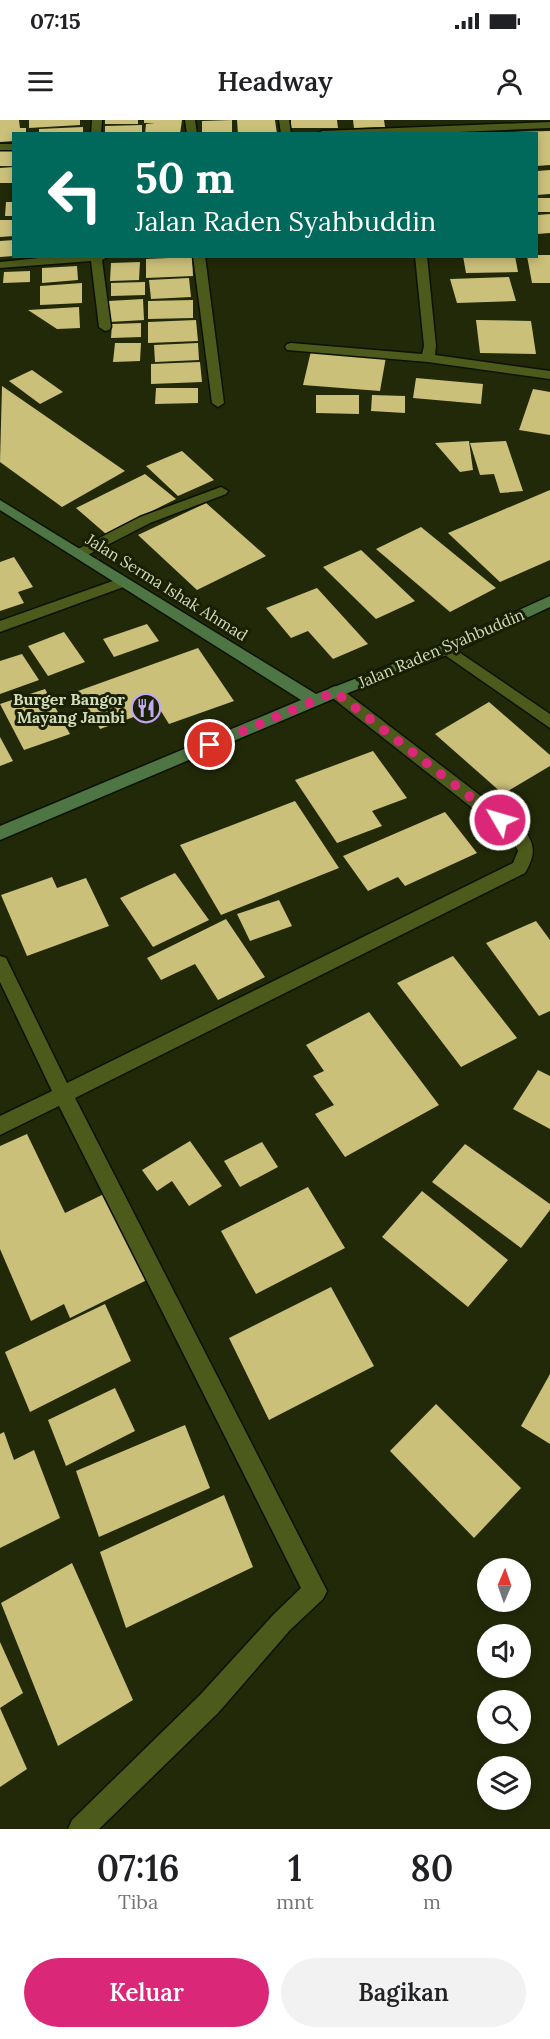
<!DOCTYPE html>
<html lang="id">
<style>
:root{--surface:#fff;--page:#f2f2f2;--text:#202124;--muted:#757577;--accent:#db2777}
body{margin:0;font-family:Lora,serif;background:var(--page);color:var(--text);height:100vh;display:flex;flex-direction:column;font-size:22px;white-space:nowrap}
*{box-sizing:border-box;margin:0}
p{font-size:20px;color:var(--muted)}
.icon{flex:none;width:33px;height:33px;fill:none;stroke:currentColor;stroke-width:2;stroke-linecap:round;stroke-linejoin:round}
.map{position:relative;height:1709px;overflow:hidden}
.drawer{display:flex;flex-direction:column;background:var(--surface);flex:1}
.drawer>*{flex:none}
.top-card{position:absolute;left:12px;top:12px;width:526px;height:126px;border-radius:0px;box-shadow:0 3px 9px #0003;background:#00695c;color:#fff;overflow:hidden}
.needle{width:39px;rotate:2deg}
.buttons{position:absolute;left:477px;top:1438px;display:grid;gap:12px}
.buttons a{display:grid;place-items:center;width:54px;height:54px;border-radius:50%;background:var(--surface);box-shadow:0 3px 9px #0003;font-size:30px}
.pin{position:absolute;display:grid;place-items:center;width:51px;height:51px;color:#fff;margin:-26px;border:3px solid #fff;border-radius:50%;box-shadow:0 2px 6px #0007}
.me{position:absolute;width:66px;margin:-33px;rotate:308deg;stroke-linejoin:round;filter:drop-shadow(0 0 4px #0008)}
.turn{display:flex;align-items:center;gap:21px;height:126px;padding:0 24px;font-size:27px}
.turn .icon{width:78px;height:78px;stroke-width:2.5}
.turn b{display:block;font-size:42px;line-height:51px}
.eta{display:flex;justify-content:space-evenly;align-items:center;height:102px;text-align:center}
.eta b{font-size:36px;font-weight:600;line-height:42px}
.primary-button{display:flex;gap:12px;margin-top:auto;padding:12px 24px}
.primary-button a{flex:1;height:69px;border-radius:36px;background:var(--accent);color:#fff;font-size:24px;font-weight:600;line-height:69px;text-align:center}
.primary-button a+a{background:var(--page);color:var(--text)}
.status{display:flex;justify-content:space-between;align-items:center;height:42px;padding:0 30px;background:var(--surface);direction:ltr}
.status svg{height:16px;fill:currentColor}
header{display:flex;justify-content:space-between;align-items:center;height:78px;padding:0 24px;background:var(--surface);font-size:27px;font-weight:600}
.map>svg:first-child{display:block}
</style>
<div class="status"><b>07:15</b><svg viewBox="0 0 49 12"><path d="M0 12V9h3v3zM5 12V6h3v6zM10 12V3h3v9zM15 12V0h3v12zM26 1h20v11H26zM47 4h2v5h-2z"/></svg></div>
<header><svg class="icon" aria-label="menu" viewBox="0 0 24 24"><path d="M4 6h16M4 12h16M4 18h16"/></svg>Headway<svg class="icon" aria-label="person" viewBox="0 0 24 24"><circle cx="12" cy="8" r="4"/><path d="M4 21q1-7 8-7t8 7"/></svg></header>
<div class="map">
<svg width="550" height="1709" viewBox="0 0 550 1709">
<rect width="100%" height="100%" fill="#222908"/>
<path fill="#cbc07a" d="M0,0H19L20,8H26V14H14V21L0,22Z
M29,0H80V5L29,8Z
M105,0H138V4H105Z
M144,0H182L180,14H145L146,4L155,3H144Z
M232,0V14H202V1Z
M237,0H275L277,14H238Z
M291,0H337L338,8H291Z
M353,0H384L385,7L354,8Z
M142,5V14H105V6Z
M83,7V14H39V9Z
M550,11V45L537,46V14H514V12Z
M0,31H14V46H0Z
M14,47V63H0V48Z
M550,50V74L537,75V51Z
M537,78H550V92H537Z
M6,82H14V96H5Z
M550,94V113L537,114V95Z
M0,100H14V116L0,117Z
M14,120V136L0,137V121Z
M537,135H550V163H532L527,136Z
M463,136H515L518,152L466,153Z
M192,137L193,156L146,158V139Z
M140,142L139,160L110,161L111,143Z
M77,146L78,160L42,163V148Z
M30,151V162L3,163L4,152Z
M509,157L516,181L457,183L450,159Z
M189,158L191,177L151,179L149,160Z
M145,162V175L111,176V163Z
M82,163V183L40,185V166Z
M143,179L144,200L109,202V181Z
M193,180V198L148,199V181Z
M79,187L80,208L57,209L28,190Z
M196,200L198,221L148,223V202Z
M476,200L531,201L536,234L480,233Z
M141,203V217L111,218L112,204Z
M115,223H141L140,241L113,242Z
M198,223L199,240L155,242L154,225Z
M311,231L386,237L380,271L303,265Z
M200,242L202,262L151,264V244Z
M32,250L63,272L40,284L9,261Z
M416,258L483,264L481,284L413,278Z
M2,266L125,351L62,387L0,342Z
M156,268H198V283L155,284Z
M533,269L550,272V315L519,310Z
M316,275H359V294L316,293Z
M372,275L405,276V293L371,291Z
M469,321L473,350L460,352L435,323Z
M506,321L523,371L500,373L494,354L480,355L470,323Z
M182,331L214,360L178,376L146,346Z
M145,354L176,379L106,414L76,388Z
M550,370V440L500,462L448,413Z
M206,383L266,436L197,470L138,415Z
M421,407L496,468L450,492L376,429Z
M361,430L415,481L376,499L323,447Z
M14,437L33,467L18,472L24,483L0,491V442Z
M317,468L368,524L333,539L308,511L291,518L266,488Z
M147,504L159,521L114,537L103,519Z
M64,512L85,542L48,556L28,526Z
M198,528L234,581L169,604L159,588L100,609L78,571Z
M22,534L39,560L0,574V541Z
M45,569L70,614L24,630L0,584Z
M489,582L550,635V646L503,674L435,614Z
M0,617L13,641L0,646Z
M373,631L407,678L372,691L382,706L337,723L295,660Z
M295,681L339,748L221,795L180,725Z
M445,692L477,733L405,766L398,757L368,771L343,736Z
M175,753L209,800L153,827L120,778Z
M52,757L57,768L86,758L109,806L27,836L1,775Z
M279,780L292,806L250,821L237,794Z
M226,799L265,857L218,880L195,844L161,860L147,838Z
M536,801L550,820V891L539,896L486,823Z
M453,836L517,918L461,947L397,863Z
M369,892L439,985L345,1037L315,994L334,985L313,956L324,951L306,925Z
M538,950L550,956V1009L513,989Z
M27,1014L65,1093L106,1073L149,1159L70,1198L64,1184L31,1201L0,1129V1026Z
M190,1021L222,1066L189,1086L172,1061L157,1071L142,1050Z
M262,1022L278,1047L240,1067L224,1041Z
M465,1024L550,1084V1090L521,1128L432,1062Z
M308,1067L345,1128L256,1174L221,1111Z
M422,1071L508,1140L468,1187L382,1117Z
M331,1167L374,1246L269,1300L229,1218Z
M105,1184L131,1241L30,1292L5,1232Z
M550,1254V1324L521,1306Z
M115,1268L135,1311L66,1346L48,1300Z
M436,1284L521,1368L474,1418L390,1331Z
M185,1305L210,1368L99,1417L76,1351Z
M4,1312L14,1340L34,1330L60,1398L0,1428V1314Z
M224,1375L253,1447L126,1508L100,1432Z
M72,1443L133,1580L58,1626L1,1483Z
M0,1522L23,1573L0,1588Z
M0,1588L27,1649L0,1667Z"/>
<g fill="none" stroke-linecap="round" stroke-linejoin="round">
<g stroke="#0c1100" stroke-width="3">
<path id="street" d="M92,0H102L101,14H91Z
M185,0H195L197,14H187Z
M279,0H289L291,14H281Z
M550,2V8L414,14H317L322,11Z
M0,24H14V30H0Z
M59,136H110L102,140L111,207L109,210L105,211L99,207L91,141L0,148V142Z
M193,136H205L224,283L218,287L212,283Z
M415,136H427L436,226L435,235L550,251V259L428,242L287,230L285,227L287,224L291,223L422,234L424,226Z
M221,367L228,371L226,374L150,403L86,436L81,438L74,433L76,430L140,397Z
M124,457L131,462L129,465L0,512V501Z
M447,524L550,594V608L442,533L439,529L442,525Z
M335,566L340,568L524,709C536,726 535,736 525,753L75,978L327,1471L323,1479L290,1510L218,1593L99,1709H68L72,1700L200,1575L274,1494L301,1468L59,986L0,1015V996L52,971L0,862V836L6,838L67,963L513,743L518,731L512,719L330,576L327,572L330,568Z"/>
</g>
<g stroke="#0c1100" stroke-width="3">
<path id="secondary" d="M0,380L316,574L442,525L550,476V487L452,533L340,576L0,720V706L301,580L0,390Z"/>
</g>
<use href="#street" fill="#4c5a1b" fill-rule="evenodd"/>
<use href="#secondary" fill="#4e7544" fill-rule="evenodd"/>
</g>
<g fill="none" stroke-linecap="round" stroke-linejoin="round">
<path stroke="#db2777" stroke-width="10" stroke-dasharray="0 18" d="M210,625L335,572L500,700"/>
</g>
<defs>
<g id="restaurant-ring" transform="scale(1.5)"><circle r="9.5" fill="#191f01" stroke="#c2a7f2" stroke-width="1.5"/><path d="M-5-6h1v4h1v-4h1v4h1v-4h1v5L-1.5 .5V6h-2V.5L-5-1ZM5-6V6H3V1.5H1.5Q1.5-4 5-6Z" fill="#c2a7f2"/></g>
</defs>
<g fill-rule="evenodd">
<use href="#restaurant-ring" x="146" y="588"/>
</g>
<g text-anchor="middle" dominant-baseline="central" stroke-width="6" stroke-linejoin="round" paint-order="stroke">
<g font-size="16" fill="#d2dbbb" stroke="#191f01">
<text transform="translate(167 467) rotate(32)">Jalan Serma Ishak Ahmad</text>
<text transform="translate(441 528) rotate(-23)">Jalan Raden Syahbuddin</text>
</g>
<g font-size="16" font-weight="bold" fill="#d2dbbb" stroke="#191f01" text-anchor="end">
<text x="125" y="579">Burger Bangor<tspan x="125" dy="18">Mayang Jambi</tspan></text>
</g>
</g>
</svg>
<div class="buttons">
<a><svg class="needle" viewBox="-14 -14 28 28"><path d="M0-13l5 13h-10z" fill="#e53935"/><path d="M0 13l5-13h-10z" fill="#757577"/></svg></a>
<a><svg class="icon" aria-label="sound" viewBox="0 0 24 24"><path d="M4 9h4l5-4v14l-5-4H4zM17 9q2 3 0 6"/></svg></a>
<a><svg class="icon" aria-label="search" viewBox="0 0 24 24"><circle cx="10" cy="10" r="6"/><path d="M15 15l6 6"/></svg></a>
<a><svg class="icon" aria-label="layers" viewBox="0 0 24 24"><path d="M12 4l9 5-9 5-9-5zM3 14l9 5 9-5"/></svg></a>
</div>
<div class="pin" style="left:210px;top:625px;background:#d93025"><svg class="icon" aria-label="arrive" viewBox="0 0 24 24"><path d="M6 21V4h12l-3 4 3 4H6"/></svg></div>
<svg class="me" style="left:500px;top:700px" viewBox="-20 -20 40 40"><circle r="17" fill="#db2777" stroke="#fff" stroke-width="3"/><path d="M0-11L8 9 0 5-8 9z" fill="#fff"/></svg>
<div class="top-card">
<div class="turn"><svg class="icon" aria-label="left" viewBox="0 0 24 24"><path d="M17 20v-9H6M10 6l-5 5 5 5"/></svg><div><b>50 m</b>Jalan Raden Syahbuddin</div></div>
</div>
</div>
<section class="drawer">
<div class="eta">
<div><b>07:16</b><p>Tiba</p></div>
<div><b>1</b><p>mnt</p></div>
<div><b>80</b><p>m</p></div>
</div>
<div class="primary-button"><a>Keluar</a><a>Bagikan</a></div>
</section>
